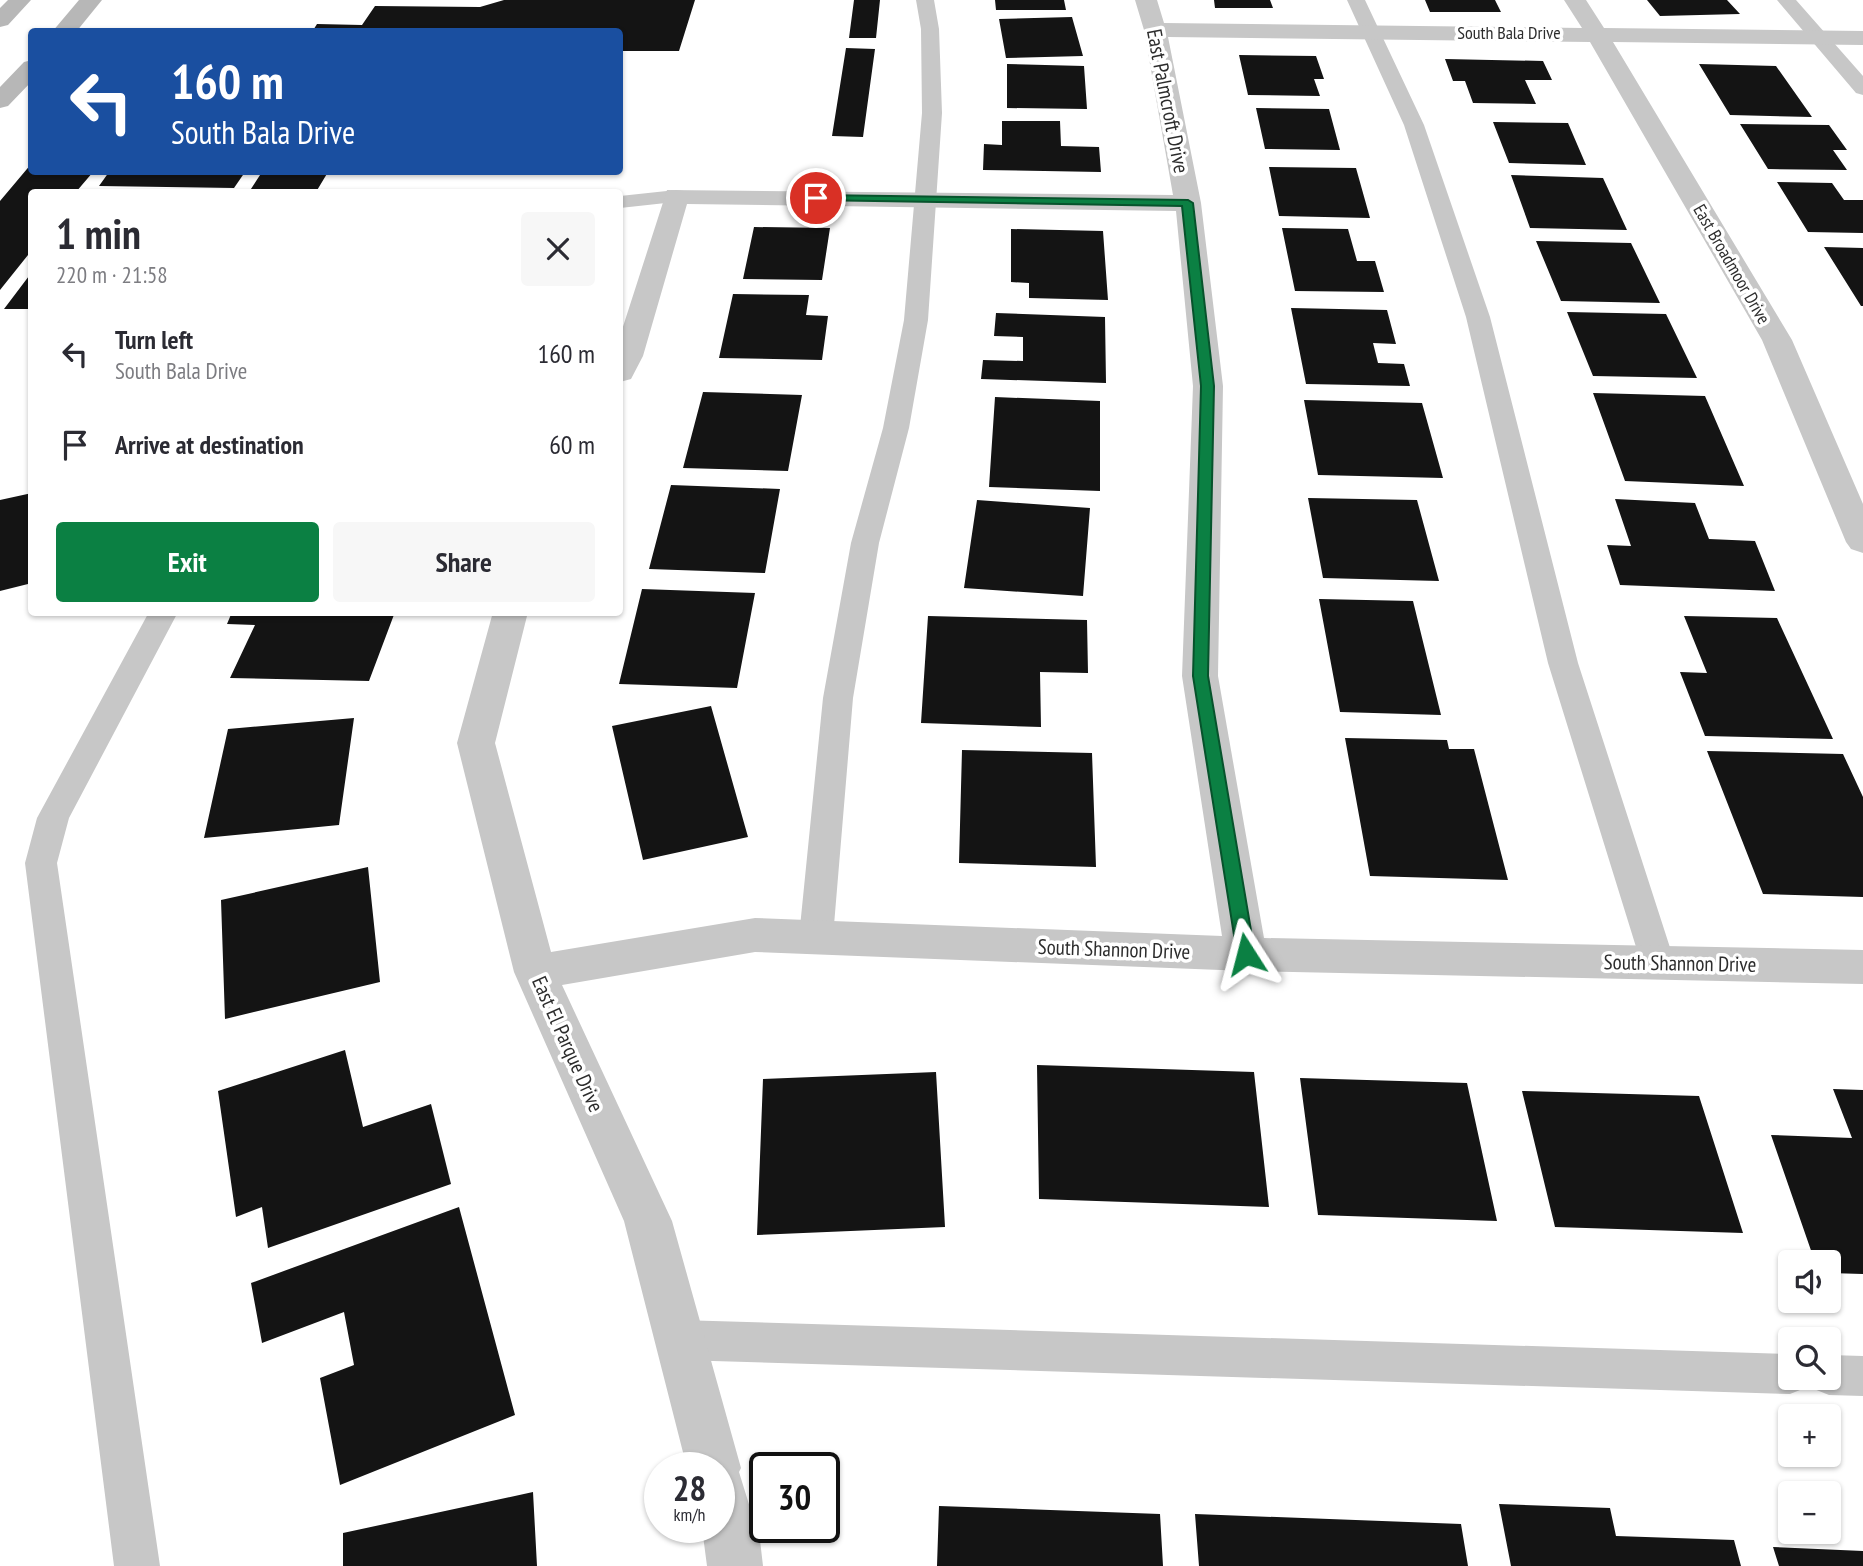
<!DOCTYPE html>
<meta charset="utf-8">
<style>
:root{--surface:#fff;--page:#f7f7f7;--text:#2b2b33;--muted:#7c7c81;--accent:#0b8043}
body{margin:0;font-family:"PT Sans Narrow",sans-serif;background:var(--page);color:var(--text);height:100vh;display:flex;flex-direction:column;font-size:26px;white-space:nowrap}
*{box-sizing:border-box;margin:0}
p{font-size:23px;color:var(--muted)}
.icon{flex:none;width:38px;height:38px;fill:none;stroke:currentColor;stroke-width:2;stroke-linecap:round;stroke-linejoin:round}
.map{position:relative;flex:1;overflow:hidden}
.panel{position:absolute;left:28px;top:189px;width:595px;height:427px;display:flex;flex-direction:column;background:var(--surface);border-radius:7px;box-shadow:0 2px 5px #0004}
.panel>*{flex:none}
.hud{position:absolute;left:28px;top:28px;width:595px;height:147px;border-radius:7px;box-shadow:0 2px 5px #0004;background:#1a4fa0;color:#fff;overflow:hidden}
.tools{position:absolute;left:1778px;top:1250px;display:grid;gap:14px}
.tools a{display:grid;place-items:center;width:63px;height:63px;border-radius:7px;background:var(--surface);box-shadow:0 2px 5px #0004;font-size:35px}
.speed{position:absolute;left:644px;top:1452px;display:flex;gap:14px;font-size:35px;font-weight:700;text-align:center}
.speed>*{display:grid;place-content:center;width:91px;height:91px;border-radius:50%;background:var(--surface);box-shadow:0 2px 5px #0004;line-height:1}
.speed small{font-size:18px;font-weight:400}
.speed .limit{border:4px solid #111;border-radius:10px;background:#fff;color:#111}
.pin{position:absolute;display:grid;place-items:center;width:60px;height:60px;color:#fff;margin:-30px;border:4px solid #fff;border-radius:50%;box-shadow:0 2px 7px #0007}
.me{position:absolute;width:77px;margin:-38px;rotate:351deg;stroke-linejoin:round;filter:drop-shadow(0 0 5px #0008)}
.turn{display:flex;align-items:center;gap:24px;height:147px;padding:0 28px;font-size:32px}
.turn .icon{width:91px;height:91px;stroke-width:2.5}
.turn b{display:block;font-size:49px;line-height:60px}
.round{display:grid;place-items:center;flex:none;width:74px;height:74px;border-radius:7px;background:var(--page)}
.summary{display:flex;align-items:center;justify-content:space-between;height:119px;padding:0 28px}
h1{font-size:42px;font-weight:800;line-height:52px}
.action{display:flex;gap:14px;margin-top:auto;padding:14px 28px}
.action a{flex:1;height:80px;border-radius:7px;background:var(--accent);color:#fff;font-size:28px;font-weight:800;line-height:80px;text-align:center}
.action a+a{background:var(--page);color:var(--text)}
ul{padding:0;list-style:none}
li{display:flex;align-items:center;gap:21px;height:91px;padding:0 28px}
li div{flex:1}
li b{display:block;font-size:26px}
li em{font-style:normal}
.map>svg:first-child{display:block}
</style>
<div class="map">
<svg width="1863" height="1566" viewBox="0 0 1863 1566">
<rect width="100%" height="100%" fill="#fff"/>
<path fill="#141414" d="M504,0H695L679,51H620V32H312L317,24L362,25L375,6L480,7Z
M854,0H880L876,38H849Z
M995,0H1064L1066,10H996Z
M1214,0H1270L1273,8H1215Z
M1425,0H1495L1501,12H1430Z
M1647,0H1727L1740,14L1660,16Z
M1072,17L1083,56L1006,58L999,19Z
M846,48L875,49L863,137L832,136Z
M1239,55L1316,56L1324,79H1314L1320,96L1248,95Z
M1445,59L1543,61L1552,80H1525L1536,104L1473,103L1465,81H1453Z
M1007,64L1084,66L1087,109L1007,108Z
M1699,64L1776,66L1812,117L1730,115Z
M1256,108L1329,109L1340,150L1265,149Z
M1002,121H1060L1061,146L1099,147L1101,172L983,170L984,144L1002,145Z
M1493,122L1568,123L1586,165L1509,163Z
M1740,124L1829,125L1847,150H1833L1847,170L1768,169Z
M32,163V172H93L76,192H32V250L0,290V201Z
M1269,167L1356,168L1370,218L1279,216Z
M109,172H245L234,188L99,186Z
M262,172H328L316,192H249Z
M1511,175L1603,178L1627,230L1530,228Z
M1777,182L1832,183L1844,200H1863V233L1808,232Z
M754,227L830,228L822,280L743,279Z
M1282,228L1348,229L1357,261H1375L1384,292L1295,291Z
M1011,229L1103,231L1108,300L1029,298V283L1011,282Z
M1536,241L1631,243L1660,303L1561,301Z
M1824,247L1863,248V306H1861Z
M32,272V309H4Z
M733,294L809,295L806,315L828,316L822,360L719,358Z
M1291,308L1387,310L1396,344L1373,343L1378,363L1404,364L1410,386L1306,384Z
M1567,312L1666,314L1697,378L1593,376Z
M996,313L1105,317L1106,383L981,379L983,360L1023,361V337L994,336Z
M703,392L802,395L788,471L683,468Z
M1593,393L1705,396L1744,486L1625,481Z
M995,397L1100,401V491L989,487Z
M1304,400L1422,403L1443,478L1318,475Z
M671,485L780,489L765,573L649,569Z
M32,493V583L0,591V500Z
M1308,498L1417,500L1439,581L1323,578Z
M1615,499L1695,503L1709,539L1755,541L1775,591L1620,585L1607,545L1631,546Z
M977,500L1090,508L1083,596L964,588Z
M642,589L755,593L737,688L619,684Z
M1319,599L1413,601L1441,715L1340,712Z
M232,612H395L369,681L230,678L255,625L227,624Z
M928,616L1087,620L1088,673L1040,672L1041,727L921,723Z
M1684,616L1777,618L1833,739L1705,736L1680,672L1707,673Z
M711,706L748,837L643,860L612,726Z
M354,718L339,825L204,838L228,729Z
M1345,738L1447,740L1449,749H1474L1508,880L1370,876Z
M962,750L1092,753L1096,867L959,863Z
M1707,751L1843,754L1863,797V897L1763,894Z
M368,867L380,982L225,1019L221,900Z
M345,1050L363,1127L431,1104L451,1184L268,1248L262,1207L236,1217L218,1091Z
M1037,1065L1254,1072L1269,1207L1039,1199Z
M936,1072L945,1227L757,1235L763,1079Z
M1300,1078L1467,1083L1497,1221L1318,1215Z
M1833,1089L1863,1090V1274L1829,1273V1262H1815L1771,1135L1852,1138Z
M1522,1091L1699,1096L1743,1233L1555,1227Z
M459,1207L515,1415L340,1485L320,1378L354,1365L344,1312L262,1343L251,1283Z
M533,1492L537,1566H343V1533Z
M1499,1504L1610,1508L1616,1536L1734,1540L1741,1566H1511Z
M939,1506L1160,1514L1163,1566H937Z
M1195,1514L1461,1524L1468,1566H1199Z
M1773,1547L1863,1551V1566H1779Z"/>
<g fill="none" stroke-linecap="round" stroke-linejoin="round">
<path fill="#c7c7c7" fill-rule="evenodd" d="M916,0H934L939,29L942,113L928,320L909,428L879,543L853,698L833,937L828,947L816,951L804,947L799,937L823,698L851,543L883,428L904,320L922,113L921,29Z
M1347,0H1365L1424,125L1490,317L1578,663L1675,963L1670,973L1658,977L1646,973L1641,963L1548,663L1466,317L1404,125Z
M1777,0H1796L1863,76V95L1856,93Z
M676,190L684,191L687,196L684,201L620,208V196Z
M149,612H178L69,818L57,863L160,1566H114L25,863L37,818Z
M679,1320L1790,1354V1377H1829V1355L1863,1356V1396L1829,1395L1814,1389L1809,1378L1805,1388L1790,1394L679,1360L664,1354L658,1340L664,1326Z"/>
<path fill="#c7c7c7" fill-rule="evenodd" d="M1135,0H1157L1164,23L1582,28L1564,0H1586L1604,28L1863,31V45L1613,42L1792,340L1863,504V553L1851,549L1846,542L1762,340L1590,42L1168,37L1201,203L1223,386L1218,676L1264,938L1863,950V984L1246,971L755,952L562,985L672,1221L741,1468L739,1472L760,1540L763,1566H707L702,1528H719V1468H687L624,1221L514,972L457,743L493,612H528L495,743L551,952L755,918L1222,936L1182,676L1193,386L1176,211L687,204L643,356L631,379L620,382V336L667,190L1173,195L1144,30Z"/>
<path fill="#b7b7b7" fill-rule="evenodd" d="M8,0H31L8,25L0,27V8Z
M79,0H102L76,32H52Z
M32,60V81L8,106L0,108V87L24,62Z"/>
</g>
<path fill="#0b8043" stroke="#07532c" stroke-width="2" d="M816,195L1188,200L1193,203L1214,386L1208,676L1255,954L1252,959H1240L1237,954L1193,676L1201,386L1182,206L812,200V196Z"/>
<g text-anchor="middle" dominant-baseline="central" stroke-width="7" stroke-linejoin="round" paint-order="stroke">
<g font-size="18" fill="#2d2d2d" stroke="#fff">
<text x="1509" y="32">South Bala Drive</text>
<text transform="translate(1732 264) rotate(60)">East Broadmoor Drive</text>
</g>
<g font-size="21" fill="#2d2d2d" stroke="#fff">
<text transform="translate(1168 101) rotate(79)">East Palmcroft Drive</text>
<text transform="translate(1114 949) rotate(2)">South Shannon Drive</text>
<text transform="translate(1680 963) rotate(1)">South Shannon Drive</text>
<text transform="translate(568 1044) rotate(66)">East El Parque Drive</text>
</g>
</g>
</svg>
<div class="tools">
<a><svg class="icon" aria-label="sound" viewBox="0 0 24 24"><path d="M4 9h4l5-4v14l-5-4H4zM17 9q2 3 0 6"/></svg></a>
<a><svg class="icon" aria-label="search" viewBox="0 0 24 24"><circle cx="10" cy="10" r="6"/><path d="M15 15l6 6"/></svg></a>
<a>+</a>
<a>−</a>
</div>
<div class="speed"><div>28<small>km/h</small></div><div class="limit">30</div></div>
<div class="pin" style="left:816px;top:198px;background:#d93025"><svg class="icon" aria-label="arrive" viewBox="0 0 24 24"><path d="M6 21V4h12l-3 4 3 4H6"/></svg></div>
<svg class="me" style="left:1246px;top:954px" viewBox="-20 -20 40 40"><path d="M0-17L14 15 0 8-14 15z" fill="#0b8043" stroke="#fff" stroke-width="4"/></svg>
<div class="hud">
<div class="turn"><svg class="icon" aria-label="left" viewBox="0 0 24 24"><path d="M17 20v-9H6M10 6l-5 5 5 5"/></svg><div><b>160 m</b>South Bala Drive</div></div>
</div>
<section class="panel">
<div class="summary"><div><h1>1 min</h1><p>220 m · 21:58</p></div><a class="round"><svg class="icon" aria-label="close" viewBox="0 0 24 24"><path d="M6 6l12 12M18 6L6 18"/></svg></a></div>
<ul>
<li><svg class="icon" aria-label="left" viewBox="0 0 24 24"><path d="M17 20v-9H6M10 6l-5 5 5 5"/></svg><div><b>Turn left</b><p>South Bala Drive</p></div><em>160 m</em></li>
<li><svg class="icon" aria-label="arrive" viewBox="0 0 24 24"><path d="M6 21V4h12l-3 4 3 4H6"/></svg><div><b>Arrive at destination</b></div><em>60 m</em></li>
</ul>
<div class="action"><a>Exit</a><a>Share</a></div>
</section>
</div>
